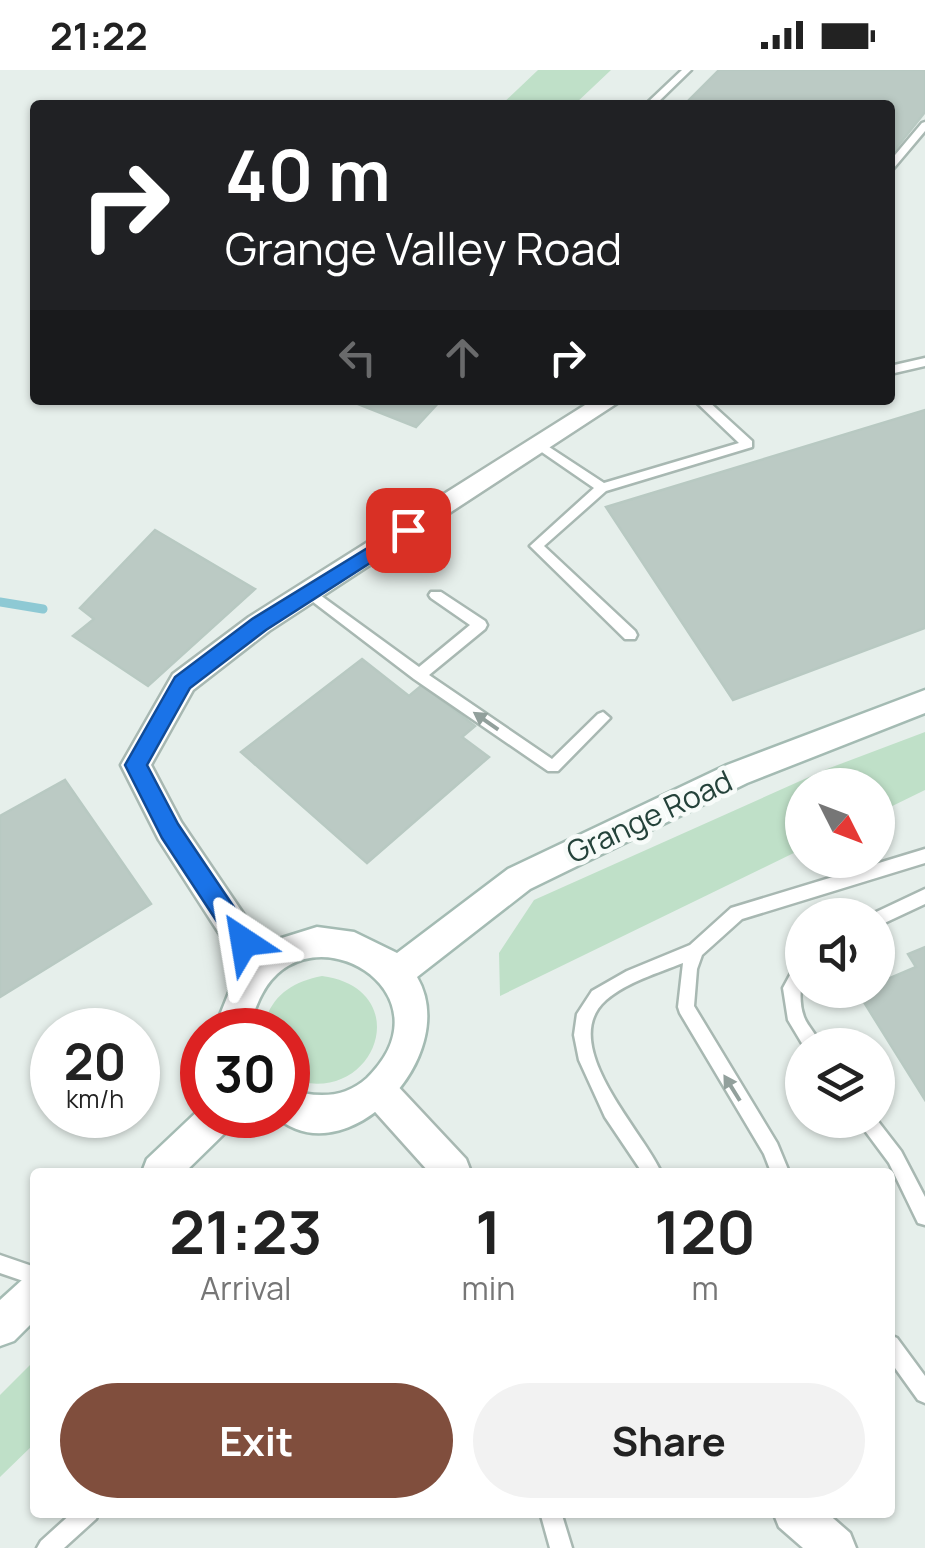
<!DOCTYPE html>
<style>
:root{--surface:#fff;--page:#f2f2f2;--text:#222;--muted:#767676;--accent:#804e3d}
body{margin:0;font-family:Manrope,sans-serif;background:var(--page);color:var(--text);height:100vh;display:flex;flex-direction:column;font-size:38px;white-space:nowrap}
*{box-sizing:border-box;margin:0}
p{font-size:32px;color:var(--muted)}
.icon{flex:none;width:55px;height:55px;fill:none;stroke:currentColor;stroke-width:2;stroke-linecap:round;stroke-linejoin:round}
.map{position:relative;flex:1;overflow:hidden}
.sheet{position:absolute;left:30px;top:1098px;width:865px;height:350px;display:flex;flex-direction:column;background:var(--surface);border-radius:10px;box-shadow:0 2px 8px #0004}
.sheet>*{flex:none}
.top-card{position:absolute;left:30px;top:30px;width:865px;height:305px;border-radius:10px;box-shadow:0 2px 8px #0004;background:#202124;color:#fff;overflow:hidden}
.needle{width:65px;rotate:132deg}
.fabs{position:absolute;left:785px;top:698px;display:grid;gap:20px}
.fabs a{display:grid;place-items:center;width:110px;height:110px;border-radius:50%;background:var(--surface);box-shadow:0 2px 8px #0004;font-size:50px}
.speed{position:absolute;left:30px;top:938px;display:flex;gap:20px;font-size:50px;font-weight:700;text-align:center}
.speed>*{display:grid;place-content:center;width:130px;height:130px;border-radius:50%;background:var(--surface);box-shadow:0 2px 8px #0004;line-height:1}
.speed small{font-size:25px;font-weight:400}
.speed .limit{border:15px solid #d22;background:#fff;color:#111}
.pin{position:absolute;display:grid;place-items:center;width:85px;height:85px;color:#fff;margin:-42px;border-radius:20px;box-shadow:0 5px 15px #0006}
.me{position:absolute;width:110px;margin:-55px;rotate:327deg;stroke-linejoin:round;filter:drop-shadow(0 0 8px #0008)}
.turn{display:flex;align-items:center;gap:35px;height:210px;padding:0 30px;font-size:45px}
.turn .icon{width:130px;height:130px;stroke-width:2.5}
.turn b{display:block;font-size:70px;line-height:85px}
.lanes{display:flex;align-items:center;height:95px;padding:0 30px;background:#0003;justify-content:center;gap:50px;direction:ltr}
.lanes .off{opacity:.35}
.eta{display:flex;justify-content:space-evenly;align-items:center;height:170px;text-align:center}
.eta b{font-size:60px;font-weight:700;line-height:70px}
.action{display:flex;gap:20px;margin-top:auto;padding:20px 30px}
.action a{flex:1;height:115px;border-radius:60px;background:var(--accent);color:#fff;font-size:40px;font-weight:700;line-height:115px;text-align:center}
.action a+a{background:var(--page);color:var(--text)}
.status{display:flex;justify-content:space-between;align-items:center;height:70px;padding:0 50px;background:var(--surface);direction:ltr}
.status svg{height:28px;fill:currentColor}
.map>svg:first-child{display:block}
</style>
<div class="status"><b>21:22</b><svg viewBox="0 0 49 12"><path d="M0 12V9h3v3zM5 12V6h3v6zM10 12V3h3v9zM15 12V0h3v12zM26 1h20v11H26zM47 4h2v5h-2z"/></svg></div>
<div class="map">
<svg width="925" height="1478" viewBox="0 0 925 1478">
<rect width="100%" height="100%" fill="#e6efeb"/>
<path fill="#bfe0c8" d="M538,0H611L574,35H501Z
M925,662V720L878,743V715H802V779L500,926L499,883L534,830L827,699Z
M322,906C419,919 375,1041 288,1008V960H263C269,927 291,912 322,906Z
M35,1290V1373L0,1407V1325Z"/>
<g fill="none" stroke-linecap="round" stroke-linejoin="round">
<path stroke="#8ec9d4" stroke-width="9" d="M0,532L43,539"/>
</g>
<path fill="#bbcac4" stroke="#b8c9c2" stroke-width="2.5" d="M719,0H925V42L890,86V35H684Z
M348,330H441L416,357Z
M925,340V558L733,630L606,437Z
M155,460L255,519L148,616L73,566L94,549L80,538Z
M362,589L409,626L422,615L475,656L462,667L489,687L367,793L241,682Z
M65,710L151,834L0,927V746Z
M925,877V1030L857,921L878,920V913L916,897L908,884Z"/>
<g fill="none" stroke-linecap="round" stroke-linejoin="round">
<g stroke="#a8b8b2" stroke-width="5">
<path id="service" d="M682,0H691L655,35H645Z
M925,52V61L893,99L890,100V91L922,53Z
M925,288V296L890,304V296Z
M694,330H707L752,371V377L606,421L544,476L635,561L637,565L635,569H625L530,476L594,418L533,376L535,373H543L604,413L739,373Z
M309,517L419,597L470,555L431,528L429,525L431,522H441L485,551L487,555L485,559L429,605L552,689L598,644L603,642L610,648L558,701H548L414,609L304,525L302,522Z
M925,779V793L742,849L702,885L697,899L694,936L777,1073L789,1102H771L764,1084L680,943L678,937L683,893C658,903 627,912 606,930C556,974 643,1061 661,1102H642L605,1047L579,990L574,965L577,944L592,921L627,901L690,875L731,838Z
M925,819V834L878,856V845L872,844Z
M802,891C803,910 797,929 804,947C808,957 817,965 821,975H803L788,950L783,918L796,894Z
M857,1050H877L901,1081L925,1127V1155L918,1153L889,1093Z
M0,1185L35,1197V1215L0,1203Z
M890,1265L897,1268L925,1306V1333L918,1330L890,1291Z
M73,1442H99L96,1449L64,1478H37L41,1471Z
M540,1442H561L572,1478H550Z"/>
</g>
<g stroke="#a8b8b2" stroke-width="5">
<path id="minor" d="M593,330H622L269,561L193,620L151,695L181,752L272,886L276,897L272,908L260,912L248,908L159,770L121,695L173,604L249,547Z
M380,1005L392,1010L466,1089L471,1102H429L368,1034L363,1022L368,1010Z
M773,1442H826L850,1463L856,1478H803L779,1457Z"/>
</g>
<g stroke="#a4bbb3" stroke-width="5">
<path id="secondary" d="M925,620V643L747,713L530,819L417,907C463,986 344,1110 274,1045H288V1019C315,1028 344,1029 367,1008C455,922 309,836 262,924C256,935 252,948 248,960H214L238,900L269,872L317,857L354,862L397,883L508,799L727,695Z
M202,1037V1045H237L231,1057L185,1102H142L147,1089Z
M35,1204V1250L14,1271L0,1276V1230L22,1210Z"/>
</g>
<use href="#service" fill="#fff" fill-rule="evenodd"/>
<use href="#minor" fill="#fff" fill-rule="evenodd"/>
<use href="#secondary" fill="#fff" fill-rule="evenodd"/>
</g>
<defs><path id="oneway-solid" d="M-6-.8H1V-3.2L6.5 0L1 3.2V.8H-6Z" transform="scale(2.5)"/></defs>
<g fill="#92a09c">
<use href="#oneway-solid" transform="translate(486 651) rotate(-145)"/>
<use href="#oneway-solid" transform="translate(732 1018) rotate(-122)"/>
</g>
<path fill="#1a73e8" stroke="#114b97" stroke-width="2.5" d="M408,453L415,455V464L266,560L190,618L147,695L178,754L252,864L256,872L252,879L244,883L235,879L162,768L125,695L175,607L252,549Z"/>
<g text-anchor="middle" dominant-baseline="central" stroke-width="9" stroke-linejoin="round" paint-order="stroke">
<g font-size="30" fill="#24423a" stroke="#f7fbf9">
<text transform="translate(649 746) rotate(-25)">Grange Road</text>
</g>
</g>
</svg>
<div class="fabs">
<a><svg class="needle" viewBox="-14 -14 28 28"><path d="M0-13l5 13h-10z" fill="#e53935"/><path d="M0 13l5-13h-10z" fill="#767676"/></svg></a>
<a><svg class="icon" aria-label="sound" viewBox="0 0 24 24"><path d="M4 9h4l5-4v14l-5-4H4zM17 9q2 3 0 6"/></svg></a>
<a><svg class="icon" aria-label="layers" viewBox="0 0 24 24"><path d="M12 4l9 5-9 5-9-5zM3 14l9 5 9-5"/></svg></a>
</div>
<div class="speed"><div>20<small>km/h</small></div><div class="limit">30</div></div>
<div class="pin" style="left:408px;top:460px;background:#d93025"><svg class="icon" aria-label="arrive" viewBox="0 0 24 24"><path d="M6 21V4h12l-3 4 3 4H6"/></svg></div>
<svg class="me" style="left:244px;top:872px" viewBox="-20 -20 40 40"><path d="M0-17L14 15 0 8-14 15z" fill="#1a73e8" stroke="#fff" stroke-width="4"/></svg>
<div class="top-card">
<div class="turn"><svg class="icon" aria-label="right" viewBox="0 0 24 24"><path d="M7 20v-9h11M14 6l5 5-5 5"/></svg><div><b>40 m</b>Grange Valley Road</div></div>
<div class="lanes"><svg class="icon off" aria-label="left" viewBox="0 0 24 24"><path d="M17 20v-9H6M10 6l-5 5 5 5"/></svg><svg class="icon off" aria-label="ahead" viewBox="0 0 24 24"><path d="M12 20V5M6 11l6-6 6 6"/></svg><svg class="icon" aria-label="right" viewBox="0 0 24 24"><path d="M7 20v-9h11M14 6l5 5-5 5"/></svg></div>
</div>
<section class="sheet">
<div class="eta">
<div><b>21:23</b><p>Arrival</p></div>
<div><b>1</b><p>min</p></div>
<div><b>120</b><p>m</p></div>
</div>
<div class="action"><a>Exit</a><a>Share</a></div>
</section>
</div>
